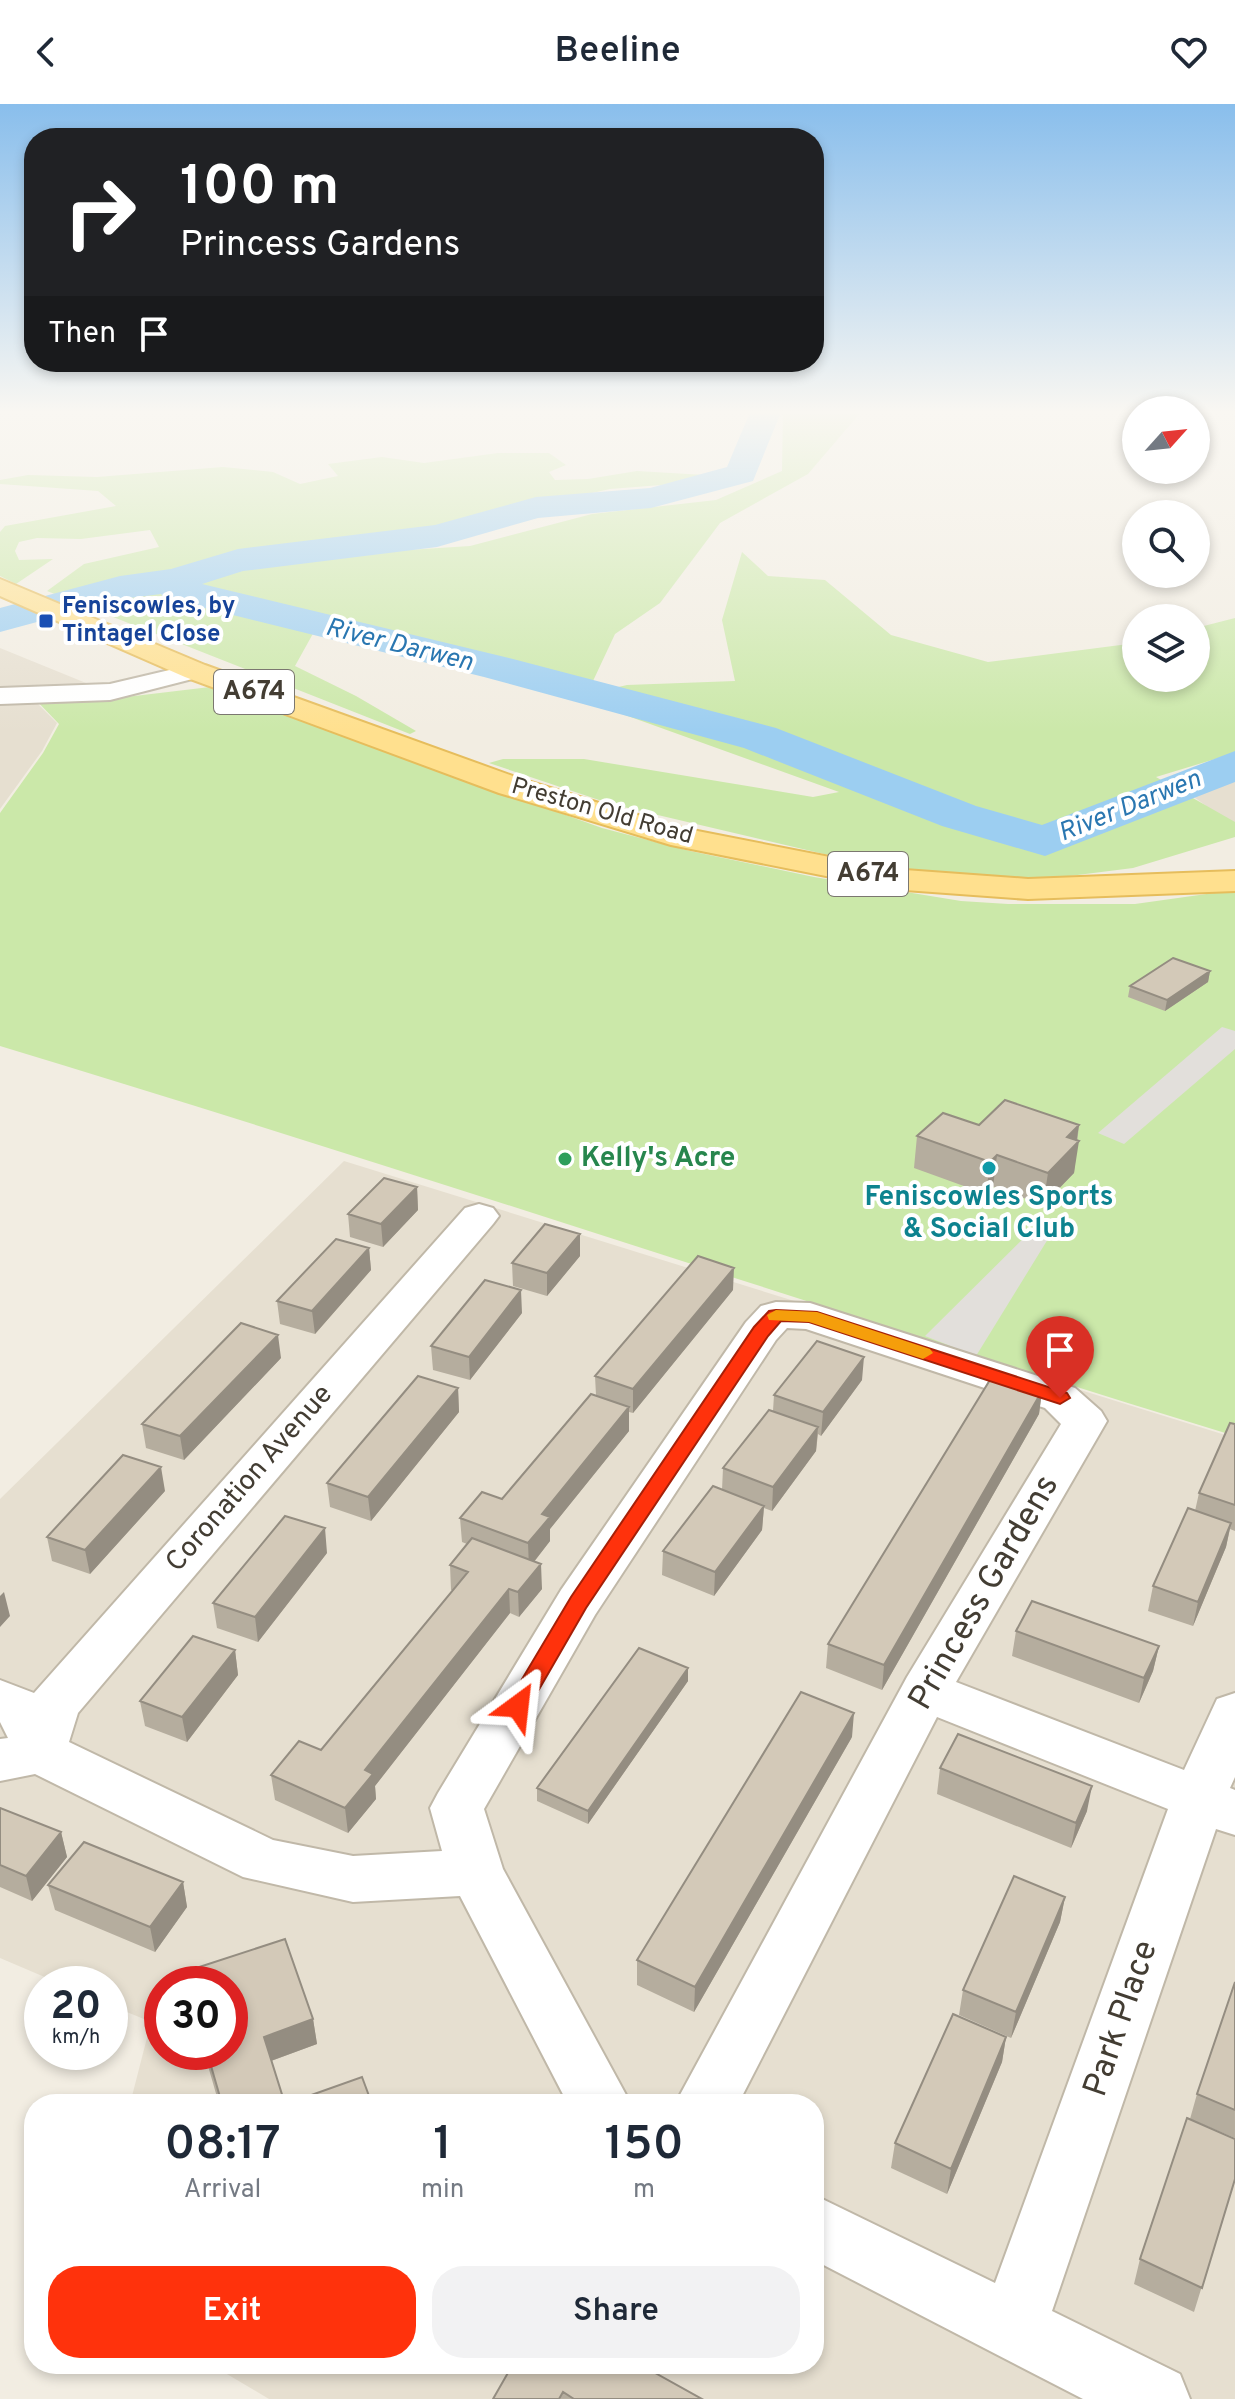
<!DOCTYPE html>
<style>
:root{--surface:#fff;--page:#f2f2f3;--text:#1f2937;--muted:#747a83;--accent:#ff320c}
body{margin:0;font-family:Overpass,sans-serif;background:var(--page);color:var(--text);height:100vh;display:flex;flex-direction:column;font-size:30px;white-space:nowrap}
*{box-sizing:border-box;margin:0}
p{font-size:26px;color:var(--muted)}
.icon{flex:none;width:44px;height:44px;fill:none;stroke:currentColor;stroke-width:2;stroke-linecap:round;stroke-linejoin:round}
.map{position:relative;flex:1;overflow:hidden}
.sheet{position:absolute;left:24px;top:1990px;width:800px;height:280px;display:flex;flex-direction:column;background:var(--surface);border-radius:32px;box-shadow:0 4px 12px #0003}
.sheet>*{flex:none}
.hud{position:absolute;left:24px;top:24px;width:800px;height:244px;border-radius:32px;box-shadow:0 4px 12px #0003;background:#202124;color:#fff;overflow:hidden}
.needle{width:52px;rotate:63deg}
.fabs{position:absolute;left:1122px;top:292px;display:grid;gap:16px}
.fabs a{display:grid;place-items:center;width:88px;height:88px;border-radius:50%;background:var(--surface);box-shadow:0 4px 12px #0003;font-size:40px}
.speed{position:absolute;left:24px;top:1862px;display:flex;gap:16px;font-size:40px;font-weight:700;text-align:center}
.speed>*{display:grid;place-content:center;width:104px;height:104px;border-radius:50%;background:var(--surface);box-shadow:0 4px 12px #0003;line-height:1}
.speed small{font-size:20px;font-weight:400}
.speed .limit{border:12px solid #d22;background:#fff;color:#111}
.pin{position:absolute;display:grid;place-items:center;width:68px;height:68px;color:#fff;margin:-82px -34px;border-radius:50% 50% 50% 0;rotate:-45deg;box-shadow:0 0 8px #0007}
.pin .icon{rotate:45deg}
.me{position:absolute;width:88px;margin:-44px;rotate:30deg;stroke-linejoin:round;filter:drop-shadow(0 0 6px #0008)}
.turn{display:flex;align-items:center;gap:28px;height:168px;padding:0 24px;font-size:36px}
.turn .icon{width:104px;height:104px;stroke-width:2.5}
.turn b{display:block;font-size:56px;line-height:68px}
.then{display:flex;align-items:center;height:76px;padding:0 24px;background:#0003;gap:16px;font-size:30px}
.eta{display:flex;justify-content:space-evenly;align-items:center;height:136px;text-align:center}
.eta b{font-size:48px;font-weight:600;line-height:56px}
.primary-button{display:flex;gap:16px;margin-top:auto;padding:16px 24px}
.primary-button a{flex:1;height:92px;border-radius:32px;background:var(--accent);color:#fff;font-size:32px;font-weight:600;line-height:92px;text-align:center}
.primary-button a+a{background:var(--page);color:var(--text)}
header{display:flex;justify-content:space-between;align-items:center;height:104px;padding:0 24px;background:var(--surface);font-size:36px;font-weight:600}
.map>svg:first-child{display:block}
</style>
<header><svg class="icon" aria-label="back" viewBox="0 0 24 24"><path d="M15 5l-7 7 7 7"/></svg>Beeline<svg class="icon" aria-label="heart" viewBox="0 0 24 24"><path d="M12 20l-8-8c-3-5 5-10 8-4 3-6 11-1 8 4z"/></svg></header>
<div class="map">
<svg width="1235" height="2295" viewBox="0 0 1235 2295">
<rect width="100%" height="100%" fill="#f2ede2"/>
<path fill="#e6dfd0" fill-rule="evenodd" d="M0,544L86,579L33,595L57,619L42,647L0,705Z
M1235,675V723L1183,685Z
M344,1057L1235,1334V2295H269L210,2260H814V2000H130L151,1918L110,1901V1880H61L0,1854V1395ZM162,1880H230V1948H162Z"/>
<path fill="#cbe8a9" d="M783,308H861L808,370L720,419L660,499L615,530L593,577L196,482L245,462L361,449L470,442L592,410L716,396L782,367Z
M498,349H549L566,361L549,368L555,376L588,375L637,367L705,371L674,380L610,385L516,406L440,428L370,440L221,454L163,477L166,486L315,526L295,562L356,592L416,627L410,630L47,487L84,460L159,443L150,426L81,435L37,434L19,438L15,447L19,456L53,455L16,480L0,472V428L5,422L116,402L98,387L0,380V376L28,371L97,373L223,363L273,368L300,380L338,372L328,360L382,353L424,359Z
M742,448L768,472L825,476L891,531L988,558L1136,539V574H1196V524L1235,514V649L1156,673L1235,718V733L1133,764L1022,778L888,765L611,700L489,659L503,655H584L813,693L839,688L575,593L627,581L735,577L722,516Z
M210,583L602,724L690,747L814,773L961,797L1008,800H1135L1235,786V1332C822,1205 413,1067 0,942V709L43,649L59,620L34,594L55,588L126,593Z"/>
<path fill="#e2dfdb" d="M1222,923L1235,927V945L1124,1040L1098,1029Z
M1043,1115L1056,1122L976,1252L925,1232Z"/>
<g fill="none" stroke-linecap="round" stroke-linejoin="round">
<path fill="#9ccef1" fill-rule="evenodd" d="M750,308H781L753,377L651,404L538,414L437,443L243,467L202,480L513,555L776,624L976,702L1042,721L1235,647V678L1045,752L942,722L744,644L484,573L164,494L161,490L122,495L0,528V504L120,472L171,465L238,445L435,421L536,393L650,384L727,363Z"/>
<g stroke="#c0b8a8" stroke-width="4">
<path id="minor" d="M195,560L204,562L207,567L204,572L110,596L0,600V584L110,580Z
M479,1100L493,1104L499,1112L493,1120L78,1609L69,1638L273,1736L353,1752L442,1747L430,1704L438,1689L561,1486L746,1218L761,1202L776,1198L810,1199L1075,1284L1101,1307L1107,1317L956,1578L1184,1666L1217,1595L1235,1589V1673L1230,1684L1235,1686V1731L1216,1725L1052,2207L1180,2270L1190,2295H1083L814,2156V2091L995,2179L1168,1705L937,1613L738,2000H675L907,1573L1061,1320L1045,1304L806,1225L787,1224L776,1236L595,1511L484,1705L503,1765L631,2000H568L460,1792L353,1798L243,1773L35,1670L0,1677V1635L8,1634L0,1618V1576L34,1589L465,1104Z"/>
</g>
<g stroke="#e6bd5c" stroke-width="4">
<path id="major" d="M0,475L205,561L521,675L677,723L891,765L1028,775L1235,767V787L1028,795L891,785L671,741L499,689L185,573L0,492Z"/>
</g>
<use href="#minor" fill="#fff" fill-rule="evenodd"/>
<use href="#major" fill="#ffe08e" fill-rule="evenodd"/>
</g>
<path fill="#b5ad9e" d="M1210,867L1208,878L1165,907L1128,893L1130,882Z
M979,1021H1079L1074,1069L1043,1101L993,1083L986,1090L914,1064L917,1032Z
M417,1083L418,1106L383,1143L350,1133L348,1110Z
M369,1144L371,1166L315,1230L280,1220L277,1197Z
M580,1152L547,1192L513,1182L512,1159Z
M733,1186L633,1309L629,1308V1327L550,1425V1437L534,1458L542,1485L519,1513L510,1509L375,1682L376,1695L348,1729L275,1696L271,1671L321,1646L453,1486H451L450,1461L467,1440L462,1438L460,1414L502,1395L596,1291L595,1272Z
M522,1209L470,1276L433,1266L431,1242Z
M281,1254L184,1356L146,1344L142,1320Z
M862,1276L821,1332L818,1330L816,1347L772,1407L764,1404L762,1426L714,1492L662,1471L663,1447L722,1386L723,1364L773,1307L774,1291Z
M458,1284L459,1308L371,1417L330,1403L327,1379Z
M1042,1287L1039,1310L882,1586L826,1564L828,1540Z
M1235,1320V1427L1230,1425L1226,1443L1193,1522L1148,1507L1153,1482L1195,1407L1199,1389Z
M165,1387L90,1470L52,1457L47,1433Z
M327,1449L258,1538L217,1524L213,1499Z
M1016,1527L1159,1542L1153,1567L1139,1599L1012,1552Z
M235,1546L238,1571L187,1638L145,1622L140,1597Z
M688,1564V1577L588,1720L537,1697V1684Z
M852,1633L694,1908L637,1881V1856Z
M940,1664L1087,1707L1071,1744L937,1690Z
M0,1704L61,1728L67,1753L32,1797L0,1783Z
M183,1778L187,1803L155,1848L55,1806L48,1781Z
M1065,1793L1060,1818L1011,1934L959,1911L963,1886Z
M285,1835L313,1915L317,1940L271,1957L285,2000H219L204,1948H230V1880H186L184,1868Z
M1235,1878V2034L1190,2015L1197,1990Z
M1006,1933L1002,1958L947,2090L891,2064L895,2039Z
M1235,2075L1194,2208L1134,2180L1140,2155Z
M513,2260L702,2295H493Z"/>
<path fill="#948d81" d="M1210,867L1208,878L1165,907L1167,896Z
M1079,1021L1076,1040L1079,1037L1074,1069L1043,1101L1048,1069L1067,1033Z
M997,1051L993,1083L986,1090L990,1058Z
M417,1083L418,1106L383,1143L381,1120Z
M580,1130V1152L547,1192V1169Z
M369,1144L371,1166L315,1230L312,1207Z
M734,1164L733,1186L633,1309V1285Z
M521,1186L522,1209L470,1276L469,1253Z
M278,1231L281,1254L184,1356L180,1332Z
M864,1253L862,1276L821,1332L823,1308Z
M458,1284L459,1308L371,1417L368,1393Z
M1042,1287L1039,1310L882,1586L884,1561Z
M629,1303V1327L550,1425V1437L529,1464L528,1439L542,1410Z
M818,1323L816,1347L772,1407L773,1383Z
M161,1363L165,1387L90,1470L85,1446Z
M764,1402L762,1426L714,1492L715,1468Z
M1231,1419L1226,1443L1193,1522L1198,1498Z
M325,1424L327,1449L258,1538L255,1513Z
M541,1460L542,1485L519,1513L518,1488Z
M509,1485L510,1509L375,1682L376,1695L348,1729L345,1704L365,1666Z
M4,1488L10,1512L0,1523V1492Z
M1159,1542L1153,1567L1139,1599L1144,1574Z
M235,1546L238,1571L187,1638L182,1613Z
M688,1564V1577L588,1720V1707Z
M854,1609L852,1633L694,1908L695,1883Z
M1092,1682L1087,1707L1071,1744L1076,1719Z
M61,1728L67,1753L32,1797L26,1772Z
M183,1778L187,1803L155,1848L150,1823Z
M1065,1793L1060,1818L1011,1934L1016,1908Z
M313,1915L317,1940L268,1958L264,1933Z
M1006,1933L1002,1958L947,2090L951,2065Z"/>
<path fill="#d3c9b8" stroke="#948d81" stroke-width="2" d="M1173,854L1210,867L1167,896L1130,882Z
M1005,996L1079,1021L1067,1033L1079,1037L1048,1069L997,1051L990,1058L917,1032L943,1009L979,1021Z
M384,1074L417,1083L381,1120L348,1110Z
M545,1120L580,1130L547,1169L512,1159Z
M336,1135L369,1144L312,1207L277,1197Z
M698,1152L734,1164L633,1285L595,1272Z
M485,1176L521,1186L469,1253L431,1242Z
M241,1219L278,1231L180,1332L142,1320Z
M817,1237L864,1253L823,1308L774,1291Z
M993,1271L1042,1287L884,1561L828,1540Z
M418,1272L458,1284L368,1393L327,1379Z
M591,1290L629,1303L542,1410L550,1413L528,1439L460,1414L482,1388L502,1395Z
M769,1306L818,1323L773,1383L723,1364Z
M1230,1319L1235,1320V1401L1199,1389Z
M123,1351L161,1363L85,1446L47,1433Z
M713,1382L764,1402L715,1468L663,1447Z
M1188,1404L1231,1419L1198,1498L1153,1482Z
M285,1412L325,1424L255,1513L213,1499Z
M472,1434L541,1460L518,1488L509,1485L365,1666L373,1670L345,1704L271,1671L299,1637L321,1646L468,1468L450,1461Z
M1032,1497L1159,1542L1144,1574L1016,1527Z
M193,1532L235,1546L182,1613L140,1597Z
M639,1544L688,1564L588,1707L537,1684Z
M801,1588L854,1609L695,1883L637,1856Z
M958,1630L1092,1682L1076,1719L940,1664Z
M0,1704L61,1728L26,1772L0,1761Z
M84,1738L183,1778L150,1823L48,1781Z
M1014,1772L1065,1793L1016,1908L963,1886Z
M285,1835L313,1915L264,1933L285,2000H222L207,1948H230V1880H187L184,1868Z
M1235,1878V2006L1197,1990Z
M953,1910L1006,1933L951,2065L895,2039Z
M362,1973L372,2000H286Z
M1187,2014L1235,2035V2075L1202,2184L1140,2155Z
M513,2260H639L702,2295H574L563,2288L559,2295H493Z"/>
<linearGradient id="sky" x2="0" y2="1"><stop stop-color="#89beec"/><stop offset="0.49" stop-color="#f9f7f2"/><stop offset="1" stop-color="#f9f7f2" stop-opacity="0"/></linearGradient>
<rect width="1235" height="629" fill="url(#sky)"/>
<path fill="#ff320c" stroke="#a62008" stroke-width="2" d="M776,1206L817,1208L1067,1289L1070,1294L1060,1300L809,1218L781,1217L768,1232L586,1504L526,1608L518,1611L510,1608L506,1602L571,1493L754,1223L769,1207Z"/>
<path fill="#f59e0b" d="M776,1206L817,1208L930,1245L933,1249L923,1255L809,1218L769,1216L767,1211Z"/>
<rect fill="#1a4fb4" stroke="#fff" stroke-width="3" x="38" y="509" width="16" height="16" rx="4"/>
<circle fill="#2e9e5b" stroke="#fff" stroke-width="3" cx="565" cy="1055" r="8"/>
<circle fill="#0f9aa8" stroke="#fff" stroke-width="3" cx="989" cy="1064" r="8"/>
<g text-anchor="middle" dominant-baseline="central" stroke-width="8" stroke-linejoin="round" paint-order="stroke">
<g font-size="24" font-weight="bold" fill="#164399" stroke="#fff" text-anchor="start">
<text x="62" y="503">Feniscowles, by<tspan x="62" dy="28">Tintagel Close</tspan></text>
</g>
<g font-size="24" fill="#433d33" stroke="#fff">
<text transform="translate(602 708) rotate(16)">Preston Old Road</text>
</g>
<g font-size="26" font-style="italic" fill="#2a77b1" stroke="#fff">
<text transform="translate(399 542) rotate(14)">River Darwen</text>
<text transform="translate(1130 703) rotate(-22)">River Darwen</text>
</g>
<g fill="#fff" stroke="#7b7770" stroke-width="2">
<rect x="214" y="566" width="80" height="44" rx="6"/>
<rect x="828" y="748" width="80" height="44" rx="6"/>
</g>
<g font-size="26" font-weight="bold" fill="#433d33">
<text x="254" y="588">A674</text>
<text x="868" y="770">A674</text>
</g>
<g font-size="28" font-weight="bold" fill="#27864d" stroke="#fff" text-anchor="start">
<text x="581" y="1055">Kelly's Acre</text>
</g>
<g font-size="28" font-weight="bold" fill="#0d838f" stroke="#fff">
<text x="989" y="1094">Feniscowles Sports<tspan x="989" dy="32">&amp; Social Club</tspan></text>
</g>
<g font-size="28" fill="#433d33" stroke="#fff">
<text transform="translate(250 1375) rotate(-49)">Coronation Avenue</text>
</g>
<g font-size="34" fill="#433d33" stroke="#fff">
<text transform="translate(985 1489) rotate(-60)">Princess Gardens</text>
<text transform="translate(1122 1915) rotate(-71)">Park Place</text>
</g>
</g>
</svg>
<div class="fabs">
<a><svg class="needle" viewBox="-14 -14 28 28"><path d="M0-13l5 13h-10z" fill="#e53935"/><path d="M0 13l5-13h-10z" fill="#747a83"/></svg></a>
<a><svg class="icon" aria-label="search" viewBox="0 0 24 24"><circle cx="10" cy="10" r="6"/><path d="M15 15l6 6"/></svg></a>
<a><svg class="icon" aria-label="layers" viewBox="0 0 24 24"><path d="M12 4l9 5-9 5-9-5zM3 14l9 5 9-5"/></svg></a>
</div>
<div class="speed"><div>20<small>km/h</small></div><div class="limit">30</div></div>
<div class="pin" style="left:1060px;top:1294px;background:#d93025"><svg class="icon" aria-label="arrive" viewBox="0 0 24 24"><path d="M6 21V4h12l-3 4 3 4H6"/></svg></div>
<svg class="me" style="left:518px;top:1602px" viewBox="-20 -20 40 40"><path d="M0-17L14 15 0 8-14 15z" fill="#ff320c" stroke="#fff" stroke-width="4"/></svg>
<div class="hud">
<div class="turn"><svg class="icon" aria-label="right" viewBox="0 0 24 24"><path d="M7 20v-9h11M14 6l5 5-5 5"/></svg><div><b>100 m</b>Princess Gardens</div></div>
<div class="then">Then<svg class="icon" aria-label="arrive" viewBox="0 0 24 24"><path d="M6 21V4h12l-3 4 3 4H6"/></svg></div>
</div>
<section class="sheet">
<div class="eta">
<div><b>08:17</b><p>Arrival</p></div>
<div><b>1</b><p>min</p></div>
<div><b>150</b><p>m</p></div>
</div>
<div class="primary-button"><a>Exit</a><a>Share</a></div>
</section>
</div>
